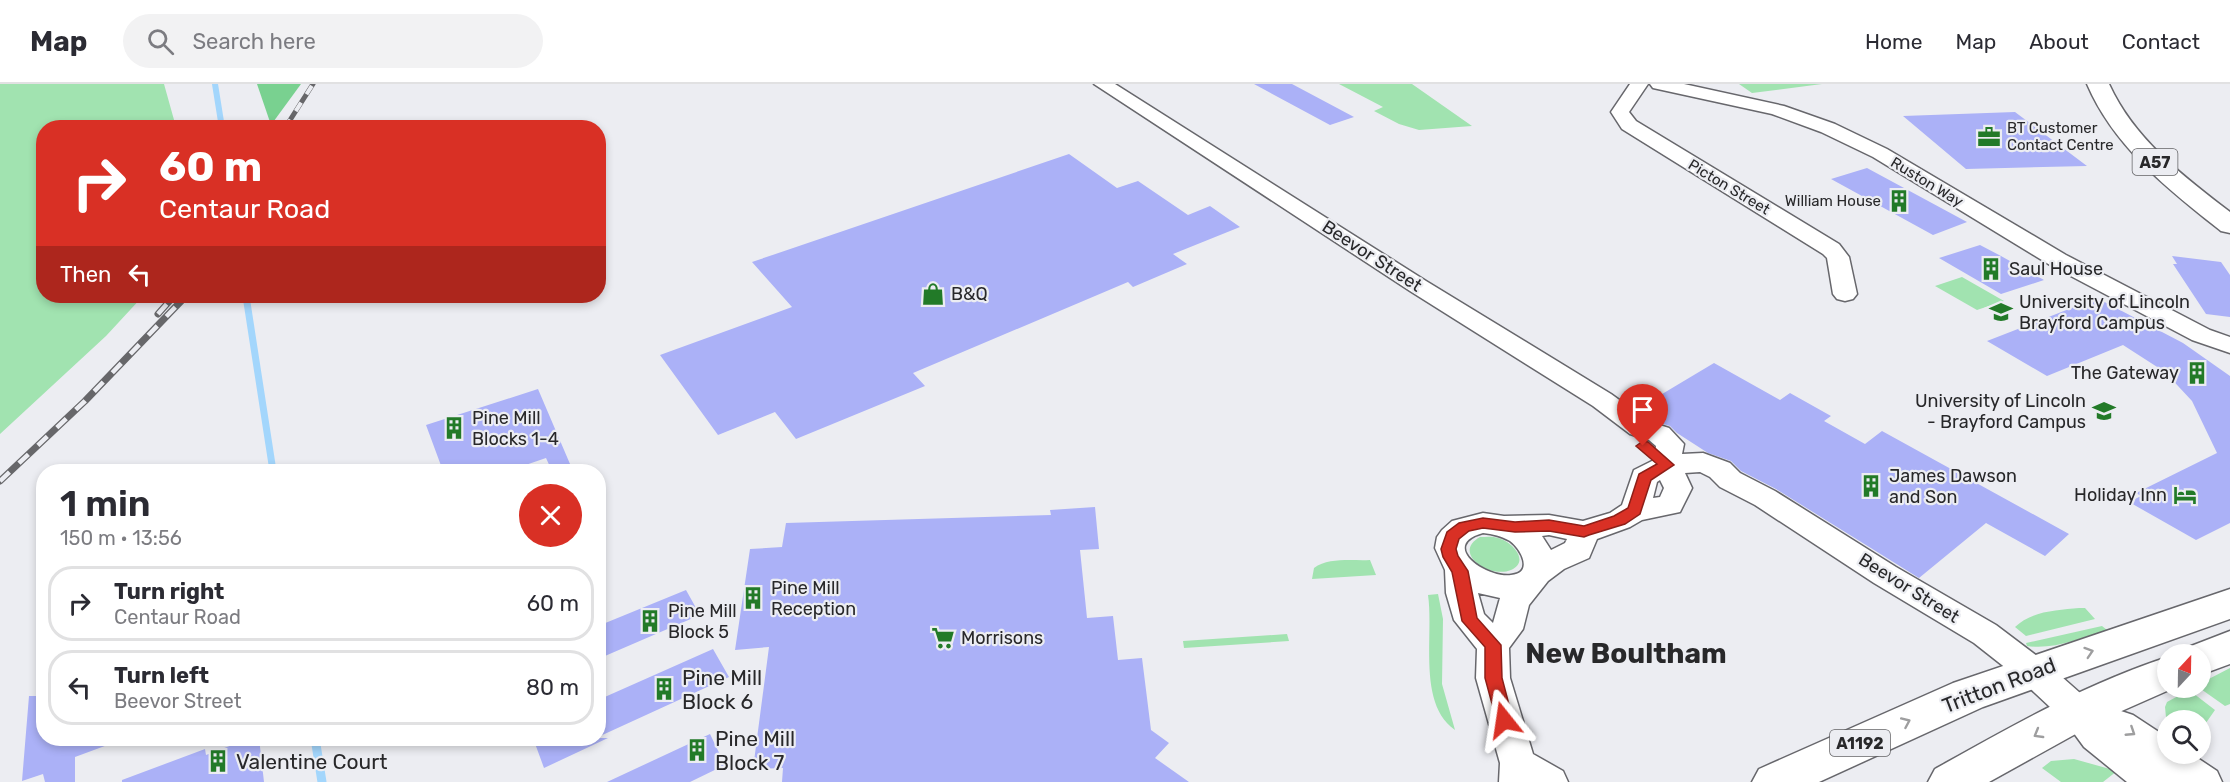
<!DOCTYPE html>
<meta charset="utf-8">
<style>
:root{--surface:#fff;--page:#f2f2f3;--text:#2b2b33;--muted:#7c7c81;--line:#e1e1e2}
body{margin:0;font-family:Rubik,sans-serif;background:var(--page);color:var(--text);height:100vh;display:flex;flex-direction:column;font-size:22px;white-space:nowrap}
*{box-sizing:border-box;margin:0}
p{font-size:20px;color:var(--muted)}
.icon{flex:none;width:33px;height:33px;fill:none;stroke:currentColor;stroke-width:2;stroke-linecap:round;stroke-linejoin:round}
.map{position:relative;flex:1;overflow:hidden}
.details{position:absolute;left:36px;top:380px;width:570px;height:282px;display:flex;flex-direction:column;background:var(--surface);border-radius:24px;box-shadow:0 3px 9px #0003}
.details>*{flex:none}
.banner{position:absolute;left:36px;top:36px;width:570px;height:183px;border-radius:24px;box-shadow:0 3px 9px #0003;background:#d93025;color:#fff;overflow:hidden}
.needle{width:39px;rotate:22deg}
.tools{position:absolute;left:2157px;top:560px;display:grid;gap:12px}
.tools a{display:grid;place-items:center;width:54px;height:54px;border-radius:50%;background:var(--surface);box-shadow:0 3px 9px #0003;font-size:30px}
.pin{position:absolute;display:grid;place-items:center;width:51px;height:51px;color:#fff;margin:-62px -26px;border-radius:50% 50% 50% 0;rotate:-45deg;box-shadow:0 0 6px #0007}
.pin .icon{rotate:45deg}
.me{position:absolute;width:66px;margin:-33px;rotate:345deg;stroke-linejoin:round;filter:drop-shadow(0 0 4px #0008)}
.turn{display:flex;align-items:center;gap:21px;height:126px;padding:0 24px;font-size:27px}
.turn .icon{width:78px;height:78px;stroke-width:2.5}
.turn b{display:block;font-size:42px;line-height:51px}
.then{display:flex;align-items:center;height:57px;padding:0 24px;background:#0003;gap:12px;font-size:22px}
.round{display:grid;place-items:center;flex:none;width:63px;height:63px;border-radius:32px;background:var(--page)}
.head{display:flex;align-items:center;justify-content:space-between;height:102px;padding:0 24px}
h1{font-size:36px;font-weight:600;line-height:45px}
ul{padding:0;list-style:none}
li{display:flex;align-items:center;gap:18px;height:75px;margin:0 12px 9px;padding:0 12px;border:3px solid var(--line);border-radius:24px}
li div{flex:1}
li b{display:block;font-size:22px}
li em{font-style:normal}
header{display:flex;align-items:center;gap:36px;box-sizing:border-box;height:84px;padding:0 30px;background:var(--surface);border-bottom:2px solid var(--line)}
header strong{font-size:28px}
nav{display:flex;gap:33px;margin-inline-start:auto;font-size:21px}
.search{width:420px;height:54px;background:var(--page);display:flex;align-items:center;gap:15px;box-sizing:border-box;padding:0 21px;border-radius:33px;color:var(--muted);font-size:22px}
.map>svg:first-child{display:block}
</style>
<header>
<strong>Map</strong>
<div class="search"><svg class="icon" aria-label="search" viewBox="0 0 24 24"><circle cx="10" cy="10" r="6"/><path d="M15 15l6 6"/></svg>Search here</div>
<nav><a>Home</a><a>Map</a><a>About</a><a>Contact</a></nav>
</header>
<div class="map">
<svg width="2230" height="698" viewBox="0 0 2230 698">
<rect width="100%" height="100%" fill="#ecedf2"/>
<path fill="#a1e3b0" d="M0,0H164L176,43L44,44V212H143L106,252L0,350Z
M1339,0H1412L1472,42L1419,46L1399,40L1374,27L1383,23Z
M1739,0H1822L1752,9Z
M1962,193L2004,217L1977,226L1935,202Z
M1480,453C1486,453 1492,452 1498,454C1511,457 1531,477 1511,486C1490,495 1451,469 1480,453Z
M1370,476L1376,491L1312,495L1314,484C1329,473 1353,477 1370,476Z
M1438,510L1443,535L1442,600L1455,646C1417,620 1434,551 1428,511Z
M2079,524H2085L2095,535L2026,552L2015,543C2031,527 2058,526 2079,524Z
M2102,542L2107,546C2081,554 2054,566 2027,562L2026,559Z
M1287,550L1289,557L1184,564L1183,557Z
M2230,584V620L2225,622L2198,603H2200L2201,599Z
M2189,606L2215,626L2201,646L2200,636H2168L2167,643L2165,623L2167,618Z
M2074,675L2117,687L2103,698H2061L2042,684L2051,677Z"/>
<path fill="#79d190" d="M257,0H301L271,41Z"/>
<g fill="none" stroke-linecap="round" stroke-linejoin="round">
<path stroke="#a3d6fc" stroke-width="6" d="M215,0L222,44"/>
<path stroke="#a3d6fc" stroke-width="7" d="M246,212L273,387"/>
<path stroke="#a3d6fc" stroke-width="9" d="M315,654L322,698"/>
</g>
<path fill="#abb1f7" d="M1254,0H1292L1354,33L1330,41Z
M2015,28L2087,82L1966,85L1903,32Z
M1069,70L1117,104L1138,97L1188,131L1210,122L1240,143L1173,170L1187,180L1133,203L1128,198L913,289L925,302L796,355L775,328L718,351L660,271L792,223L752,178Z
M1867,84L1967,138L1933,151L1831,95Z
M1980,161L2001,172L2044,196L2001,210L1939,174Z
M2172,172L2221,178L2230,191V233L2206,230L2173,180H2177Z
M2097,214L2183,259L2230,292V439L2196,456L2129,418L2141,412L2136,409L2217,369L2192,317L2165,288L2123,261L2047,292L1987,257Z
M1714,279L1780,316L1790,309L1831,332L1824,337L1865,360L1882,347L2069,450L2045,472L1986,439L1919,494L1776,405L1741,387L1731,377L1708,369L1677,349L1670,342L1660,339L1637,325Z
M538,305L573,387H552L546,374L508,387H443L426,341Z
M1095,423L1099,465L1080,466L1087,534L1113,532L1118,576L1142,574L1151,646L1169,659L1155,674L1189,698H782L783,684L753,685L769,563L735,566L750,465L782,463L786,439L1051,431L1050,426Z
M686,506L700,531L598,575V542Z
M713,565L729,593L598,653V616Z
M29,612H44V654H120L121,656L75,673V698H45L43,690L22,697Z
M710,650L725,681L690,698H607Z
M240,654H259L264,698H122V696L205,665L206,671L240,658Z
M533,654H608L544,684Z"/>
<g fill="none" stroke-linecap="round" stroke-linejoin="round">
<g stroke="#67676c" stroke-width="3">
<path id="minor" d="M1094,0H1115L1426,197L1611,310L1650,338L1669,344L1684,360L1682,370L1703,369L1730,379L1740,389L1775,407L1896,483L1996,541L2045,578L2088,616L2133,631L2168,654V669H2190L2217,687L2222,698H2127L2084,663L2065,637L2021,596L1974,559L1874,499L1755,421L1720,403L1710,393L1700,388L1685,389L1692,404L1680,428L1642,436L1630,443L1597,455L1589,474L1564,485L1548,497L1529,521L1523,545L1509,564L1510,594L1533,670L1563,687L1568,698H1499L1500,679L1476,594L1477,565L1454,536L1446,509L1445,486L1435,464L1437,453L1442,446L1452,437L1483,429L1504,432L1549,431L1583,437L1610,429L1622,421L1634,386L1654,376L1656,362L1649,356L1630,350L1593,322L1410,207ZM1660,396L1664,404L1660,413L1653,414L1657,398ZM1483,449C1493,450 1501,452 1510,457C1521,465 1534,489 1511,491C1485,494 1439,461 1483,449ZM1549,451L1567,455L1565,459L1551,466L1542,452ZM1478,509L1500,514L1493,539L1484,530Z
M1630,0H1648L1629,28L1636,37L1839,160L1849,173L1857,210L1853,215L1845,217L1837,215L1833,210L1827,174L1823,170L1622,45L1611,28Z
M1650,0H1684L1784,22L1835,40L1887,65L2066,171L2210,246L2230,253V269L2192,256L2050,181L1873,73L1821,48L1772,30L1653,4Z"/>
</g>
<g stroke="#67676c" stroke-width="3">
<path id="major" d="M2087,0H2109C2134,55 2183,92 2230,128V149L2221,147C2168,105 2114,63 2087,0Z
M2230,505V535L1983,623L1819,698H1752L1759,685L1953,599Z
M2230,547V580L2200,591V570H2183L2186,564Z
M2168,573V603H2176L2099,637L1989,698H1928L1935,685C2010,643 2085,600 2168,573Z"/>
</g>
<use href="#minor" fill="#fff" fill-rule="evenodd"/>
<use href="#major" fill="#fff" fill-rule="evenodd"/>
<g stroke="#67676a" stroke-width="5">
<path id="rail-far1" d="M285,44L313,0"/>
</g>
<g stroke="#67676a" stroke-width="7">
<path id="rail" d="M158,230L174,212
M0,397L85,317L186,212"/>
</g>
<use href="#rail-far1" stroke="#ecedf2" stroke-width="4" stroke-dasharray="10" stroke-linecap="butt"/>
<use href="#rail" stroke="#ecedf2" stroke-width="4.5" stroke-dasharray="13" stroke-linecap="butt"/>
</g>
<defs><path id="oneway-chevron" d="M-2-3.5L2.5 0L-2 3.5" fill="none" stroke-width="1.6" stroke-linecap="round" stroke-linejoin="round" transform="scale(1.5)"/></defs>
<g stroke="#9e9e9f">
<use href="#oneway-chevron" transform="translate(2089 568) rotate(-18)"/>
<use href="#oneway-chevron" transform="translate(1906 638) rotate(-24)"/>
<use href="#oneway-chevron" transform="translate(2131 648) rotate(33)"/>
<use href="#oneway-chevron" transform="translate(2038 650) rotate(150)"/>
</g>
<path fill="#d93025" stroke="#8d1f18" stroke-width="1.5" d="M1643,357L1648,358L1674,381L1651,396L1640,430L1625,440L1589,451L1584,453L1549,447L1515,448L1483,444L1469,447L1459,455L1456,465L1458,472L1468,487L1477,534L1501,561L1502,594L1513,636L1510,642L1504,644L1498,642L1485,594V563L1462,537L1452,488L1443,473L1441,465L1447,448L1459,439L1483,434L1515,438L1549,436L1584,442L1614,432L1628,424L1639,390L1657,380L1636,362Z"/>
<defs>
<g id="office-bare" transform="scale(1.8)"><path d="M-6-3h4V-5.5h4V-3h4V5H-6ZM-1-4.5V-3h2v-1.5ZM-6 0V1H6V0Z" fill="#227a28" stroke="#ecedf2" stroke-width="2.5" paint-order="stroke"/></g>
<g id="building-bare" transform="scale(1.8)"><path d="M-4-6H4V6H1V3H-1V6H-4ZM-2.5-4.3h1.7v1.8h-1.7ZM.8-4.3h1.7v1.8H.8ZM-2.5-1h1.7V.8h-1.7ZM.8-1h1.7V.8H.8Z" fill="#227a28" stroke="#ecedf2" stroke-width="2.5" paint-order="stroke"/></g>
<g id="shop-bare" transform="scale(1.8)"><path d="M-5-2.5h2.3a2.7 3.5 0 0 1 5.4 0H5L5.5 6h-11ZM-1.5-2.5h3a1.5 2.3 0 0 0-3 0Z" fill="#227a28" stroke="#ecedf2" stroke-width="2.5" paint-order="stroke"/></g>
<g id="university-bare" transform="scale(1.8)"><path d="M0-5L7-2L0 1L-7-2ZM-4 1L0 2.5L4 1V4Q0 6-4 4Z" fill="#227a28" stroke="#ecedf2" stroke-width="2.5" paint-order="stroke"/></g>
<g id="hotel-bare" transform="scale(1.8)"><path d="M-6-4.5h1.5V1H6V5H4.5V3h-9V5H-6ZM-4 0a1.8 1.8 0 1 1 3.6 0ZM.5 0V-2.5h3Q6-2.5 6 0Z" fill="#227a28" stroke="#ecedf2" stroke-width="2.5" paint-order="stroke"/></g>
<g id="supermarket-bare" transform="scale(1.8)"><path d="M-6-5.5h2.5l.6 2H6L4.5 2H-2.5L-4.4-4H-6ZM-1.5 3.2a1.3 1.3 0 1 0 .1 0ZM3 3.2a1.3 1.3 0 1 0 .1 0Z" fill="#227a28" stroke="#ecedf2" stroke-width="2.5" paint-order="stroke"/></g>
</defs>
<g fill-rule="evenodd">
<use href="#office-bare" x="1989" y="53"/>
<use href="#building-bare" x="1899" y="117"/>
<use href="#building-bare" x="1991" y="185"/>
<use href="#shop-bare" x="933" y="210"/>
<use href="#university-bare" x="2001" y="228"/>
<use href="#building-bare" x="2197" y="289"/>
<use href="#university-bare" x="2104" y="327"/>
<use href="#building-bare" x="454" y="344"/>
<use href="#building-bare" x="1871" y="402"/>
<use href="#hotel-bare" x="2185" y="411"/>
<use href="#building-bare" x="753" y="514"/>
<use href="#building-bare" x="650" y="537"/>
<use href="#supermarket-bare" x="943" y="554"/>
<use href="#building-bare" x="664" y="605"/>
<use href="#building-bare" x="697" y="666"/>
<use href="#building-bare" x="218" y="677"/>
</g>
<g text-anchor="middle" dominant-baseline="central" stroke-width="4.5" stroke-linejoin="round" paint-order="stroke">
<g font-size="15" fill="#28282a" stroke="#ecedf2" text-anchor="start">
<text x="2007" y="44">BT Customer<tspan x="2007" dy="17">Contact Centre</tspan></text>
<text x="1881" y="117" text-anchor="end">William House</text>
</g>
<g font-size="15" fill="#28282a" stroke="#ecedf2">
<text transform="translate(1927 98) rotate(31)">Ruston Way</text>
<text transform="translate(1729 103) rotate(31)">Picton Street</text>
</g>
<g fill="#ecedf2" stroke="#636366" stroke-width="1.5">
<rect x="2132.5" y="65" width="45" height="26" rx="4.5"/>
<rect x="1830" y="646" width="60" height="26" rx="4.5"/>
</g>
<g font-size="16" font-weight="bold" fill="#28282a">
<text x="2155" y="78">A57</text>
<text x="1860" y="659">A1192</text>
</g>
<g font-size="18" fill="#28282a" stroke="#ecedf2">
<text transform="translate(1372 172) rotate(33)">Beevor Street</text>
<text transform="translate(1909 504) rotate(32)">Beevor Street</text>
</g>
<g font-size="18" fill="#28282a" stroke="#ecedf2" text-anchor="start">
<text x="2009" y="185">Saul House</text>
<text x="951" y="210">B&amp;Q</text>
<text x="2019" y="218">University of Lincoln<tspan x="2019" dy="21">Brayford Campus</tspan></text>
<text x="2179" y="289" text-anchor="end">The Gateway</text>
<text x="2086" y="317" text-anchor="end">University of Lincoln<tspan x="2086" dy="21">- Brayford Campus</tspan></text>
<text x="472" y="334">Pine Mill<tspan x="472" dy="21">Blocks 1-4</tspan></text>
<text x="1889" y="392">James Dawson<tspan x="1889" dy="21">and Son</tspan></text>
<text x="2167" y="411" text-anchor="end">Holiday Inn</text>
<text x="771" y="504">Pine Mill<tspan x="771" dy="21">Reception</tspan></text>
<text x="668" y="527">Pine Mill<tspan x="668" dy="21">Block 5</tspan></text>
<text x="961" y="554">Morrisons</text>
</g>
<g font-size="21" fill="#28282a" stroke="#ecedf2" text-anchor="start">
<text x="682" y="593">Pine Mill<tspan x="682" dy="24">Block 6</tspan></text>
<text x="715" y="654">Pine Mill<tspan x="715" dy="24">Block 7</tspan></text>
<text x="236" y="677">Valentine Court</text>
</g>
<g font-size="21" fill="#28282a" stroke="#ecedf2">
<text transform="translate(1999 601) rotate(-21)">Tritton Road</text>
</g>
<g font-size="28" font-weight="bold" fill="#28282a" stroke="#ecedf2">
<text x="1626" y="569">New Boultham</text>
</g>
</g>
</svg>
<div class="tools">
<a><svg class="needle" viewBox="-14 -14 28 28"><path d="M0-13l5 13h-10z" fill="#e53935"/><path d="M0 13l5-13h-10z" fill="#7c7c81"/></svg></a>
<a><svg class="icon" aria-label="search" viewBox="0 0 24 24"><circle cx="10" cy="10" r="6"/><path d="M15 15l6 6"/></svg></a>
</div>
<div class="pin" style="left:1643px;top:362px;background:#d93025"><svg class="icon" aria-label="arrive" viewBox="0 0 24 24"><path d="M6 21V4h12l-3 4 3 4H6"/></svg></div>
<svg class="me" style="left:1504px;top:636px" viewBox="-20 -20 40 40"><path d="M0-17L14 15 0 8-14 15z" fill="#d93025" stroke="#fff" stroke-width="4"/></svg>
<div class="banner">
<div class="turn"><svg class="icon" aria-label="right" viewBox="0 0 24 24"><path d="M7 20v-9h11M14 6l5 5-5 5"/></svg><div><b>60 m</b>Centaur Road</div></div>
<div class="then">Then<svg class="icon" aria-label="left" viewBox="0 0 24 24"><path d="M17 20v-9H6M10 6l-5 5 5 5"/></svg></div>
</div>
<section class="details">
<div class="head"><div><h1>1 min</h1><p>150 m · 13:56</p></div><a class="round" style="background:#d93025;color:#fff"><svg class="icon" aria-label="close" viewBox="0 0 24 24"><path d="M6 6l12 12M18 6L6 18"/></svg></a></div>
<ul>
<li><svg class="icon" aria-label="right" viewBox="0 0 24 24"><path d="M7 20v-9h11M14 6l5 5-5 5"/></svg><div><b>Turn right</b><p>Centaur Road</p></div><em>60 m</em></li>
<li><svg class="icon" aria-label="left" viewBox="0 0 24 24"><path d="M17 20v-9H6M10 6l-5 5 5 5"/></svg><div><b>Turn left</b><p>Beevor Street</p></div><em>80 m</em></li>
</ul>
</section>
</div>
